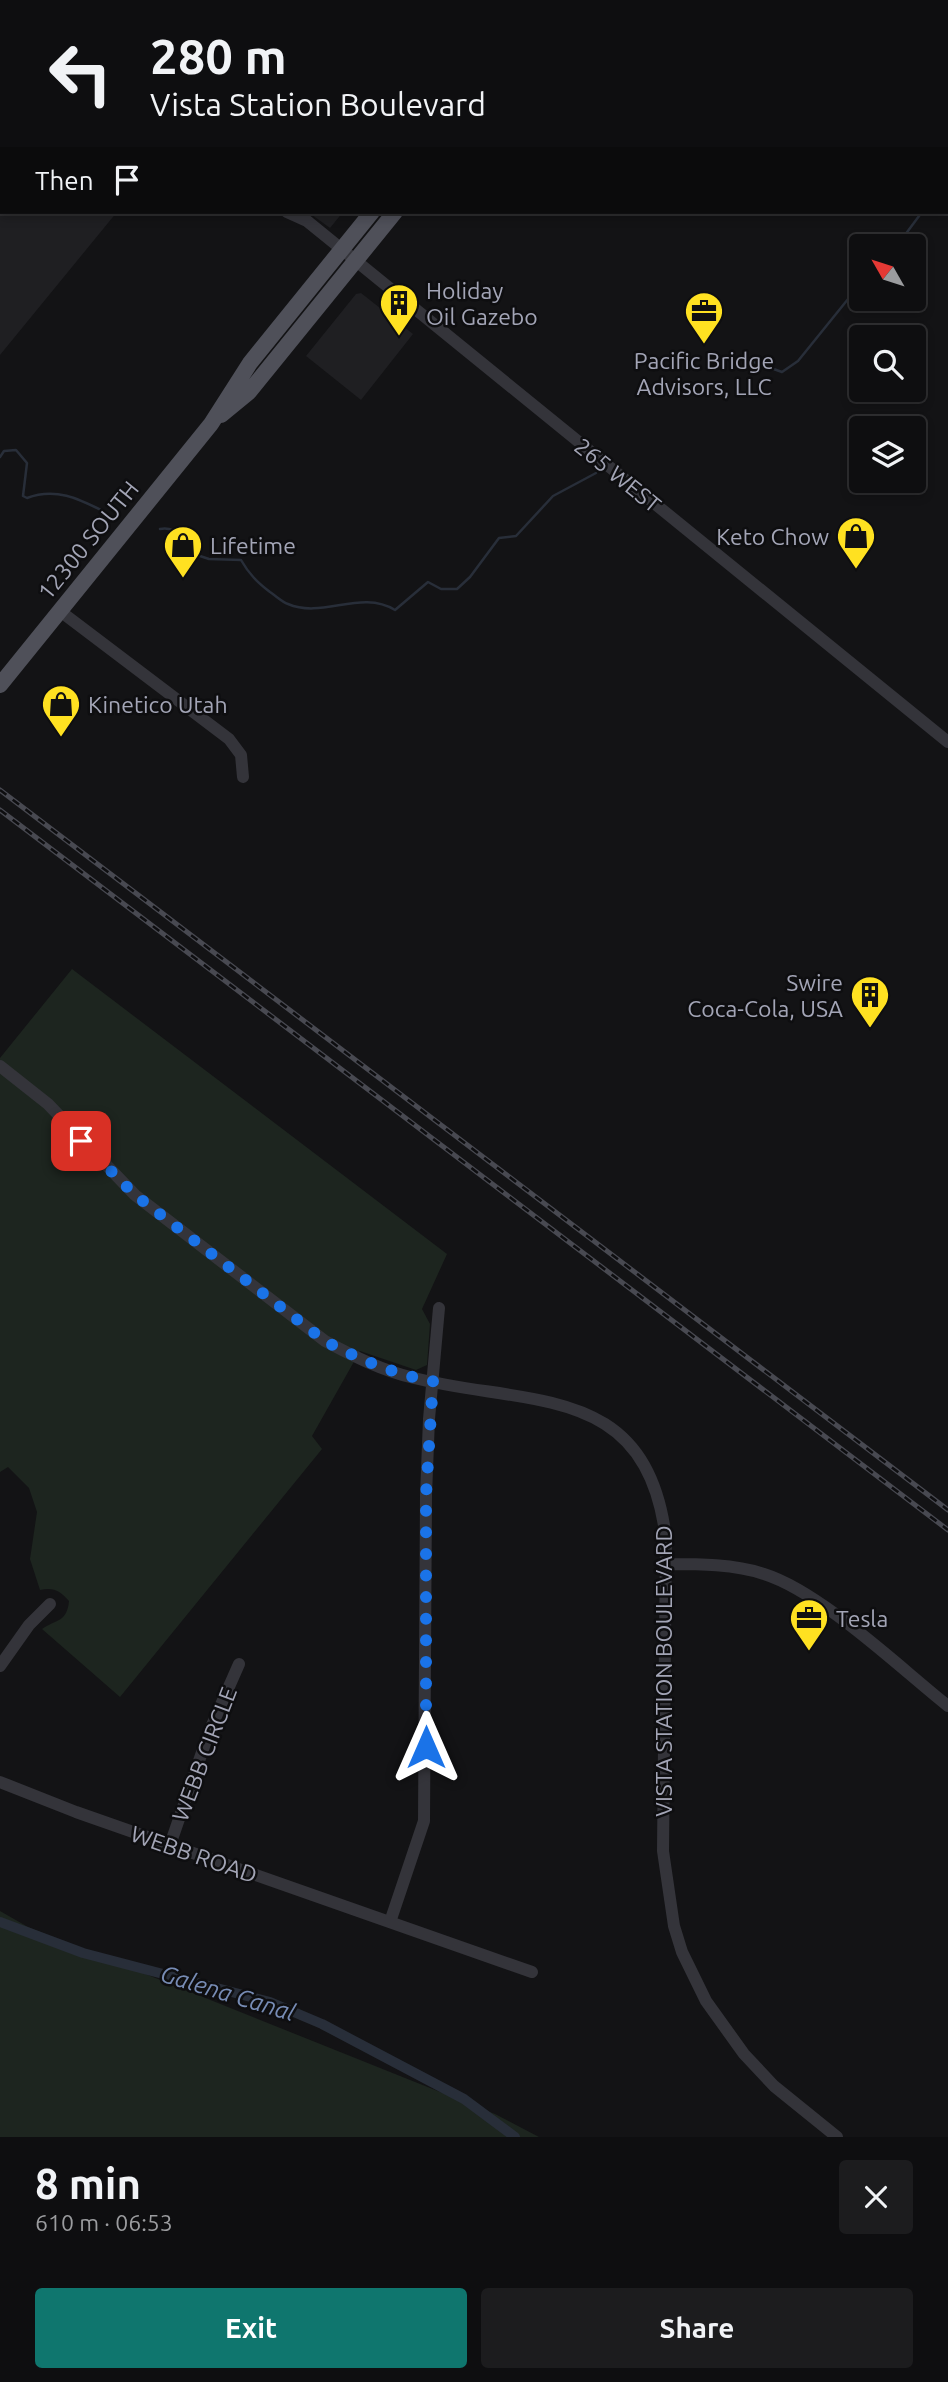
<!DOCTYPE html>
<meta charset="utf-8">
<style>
:root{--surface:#0e0e10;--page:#1c1c1e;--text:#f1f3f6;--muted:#9b9c9f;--line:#2e2e30;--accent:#0f766e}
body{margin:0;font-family:Ubuntu,sans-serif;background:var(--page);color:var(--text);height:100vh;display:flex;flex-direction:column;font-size:26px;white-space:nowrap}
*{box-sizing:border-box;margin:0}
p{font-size:23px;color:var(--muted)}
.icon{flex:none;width:38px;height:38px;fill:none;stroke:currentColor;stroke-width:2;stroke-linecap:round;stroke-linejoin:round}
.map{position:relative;height:2137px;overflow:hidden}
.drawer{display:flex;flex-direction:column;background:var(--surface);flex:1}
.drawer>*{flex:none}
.banner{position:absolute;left:0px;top:0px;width:948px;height:214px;box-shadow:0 4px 10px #0003,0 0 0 2px var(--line);background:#0e0e10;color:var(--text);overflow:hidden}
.needle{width:46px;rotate:309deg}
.fabs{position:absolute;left:849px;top:234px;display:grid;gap:14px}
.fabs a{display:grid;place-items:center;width:77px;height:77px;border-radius:7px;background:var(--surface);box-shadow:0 4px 10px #0003,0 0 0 2px var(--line);font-size:35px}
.pin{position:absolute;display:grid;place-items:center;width:60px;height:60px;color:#fff;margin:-30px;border-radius:14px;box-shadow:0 4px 10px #0006}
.me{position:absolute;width:77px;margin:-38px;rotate:0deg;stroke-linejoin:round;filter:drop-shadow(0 0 5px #0008)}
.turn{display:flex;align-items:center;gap:24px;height:147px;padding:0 35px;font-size:32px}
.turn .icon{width:91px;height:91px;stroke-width:2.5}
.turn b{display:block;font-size:49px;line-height:60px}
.then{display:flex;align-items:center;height:66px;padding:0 35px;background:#0003;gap:14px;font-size:26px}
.round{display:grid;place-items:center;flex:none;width:74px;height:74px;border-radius:7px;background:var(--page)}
.summary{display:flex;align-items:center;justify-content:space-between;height:119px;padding:0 35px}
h1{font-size:42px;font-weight:600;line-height:52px}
.cta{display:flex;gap:14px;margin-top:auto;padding:14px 35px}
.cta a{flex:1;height:80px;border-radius:7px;background:var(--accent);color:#fff;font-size:28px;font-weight:600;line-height:80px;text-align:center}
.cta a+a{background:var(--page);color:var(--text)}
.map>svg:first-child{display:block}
</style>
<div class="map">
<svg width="948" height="2137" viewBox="0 0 948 2137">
<rect width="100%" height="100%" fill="#131315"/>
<path fill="#1f1f22" d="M0,0H373L2,2V212H117L0,355Z
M384,0H517L383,2Z
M308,212H343L330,228Z
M361,293L413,334L361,400L306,356L356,294Z"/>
<path fill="#1d251f" d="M72,969L447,1254L422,1309L430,1324L427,1365L416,1370L360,1351L312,1436L322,1449L120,1697L42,1629C57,1619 67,1622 69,1601C60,1591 54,1587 40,1590L30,1559L37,1512L29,1488L8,1467L0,1472V1058Z
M0,1911L28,1927L495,2114L539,2137H0Z"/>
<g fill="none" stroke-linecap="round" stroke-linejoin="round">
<path stroke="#282e39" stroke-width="2.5" d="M947,183L948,182
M896,247L922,212
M751,361L782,372L798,361L861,283
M0,457L4,451L16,450L27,463L23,496L27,498C56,487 79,499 105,512
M160,529C178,526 186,540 194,554L209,559L241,560C249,574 257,582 270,592C276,596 282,602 288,604C323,619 361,589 395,610L428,582L441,589H457L470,577L499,538L516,536L553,496L596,473"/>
<path stroke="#282e39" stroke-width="10" d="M0,1922L83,1953L270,2002L322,2024L464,2099L515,2137"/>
<path stroke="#34343a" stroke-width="12" d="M78,2L79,0
M0,98L2,96
M287,212L307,221L948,742
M60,611L229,739L241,755L243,777
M0,1066L48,1104L135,1195L325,1341C353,1356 383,1371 414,1378C532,1407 647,1382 666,1539L663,1851L674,1926L682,1952L706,2001L744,2054L774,2086L837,2137
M668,1564C698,1564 735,1564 764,1574C821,1592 899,1667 948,1706
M0,1666L29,1625L50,1604
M0,1782L76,1812L532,1972
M170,1845L209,1732L239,1664
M390,1922L424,1821L426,1495L429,1419L439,1308"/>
<path stroke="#4f5059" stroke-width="16" d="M613,0L615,2
M873,0L878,2
M540,2L542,0
M567,2L568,0
M850,2L856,0
M947,56L948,57
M221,415L249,392L395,212
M0,685L211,424L250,363L372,212"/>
<g stroke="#484951" stroke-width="5">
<path id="rail" d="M0,790L948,1510
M0,810L948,1530"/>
</g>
<use href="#rail" stroke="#0e0e10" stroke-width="2.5" stroke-dasharray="8" stroke-linecap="butt"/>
</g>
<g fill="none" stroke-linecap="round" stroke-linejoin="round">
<path stroke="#1a73e8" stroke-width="12" stroke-dasharray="0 21.6" d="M81,1141L135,1195L325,1341C359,1359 395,1375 433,1381L426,1495V1747"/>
</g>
<defs>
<g id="building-pin" transform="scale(2.0125)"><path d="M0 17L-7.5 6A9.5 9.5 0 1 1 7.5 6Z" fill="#ffe121" stroke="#0e0e10"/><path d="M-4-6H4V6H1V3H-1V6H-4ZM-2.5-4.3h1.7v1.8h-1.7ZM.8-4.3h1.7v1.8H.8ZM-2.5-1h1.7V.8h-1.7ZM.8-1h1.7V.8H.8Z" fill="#111"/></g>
<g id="office-pin" transform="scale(2.0125)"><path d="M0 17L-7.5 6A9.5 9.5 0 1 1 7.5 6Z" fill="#ffe121" stroke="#0e0e10"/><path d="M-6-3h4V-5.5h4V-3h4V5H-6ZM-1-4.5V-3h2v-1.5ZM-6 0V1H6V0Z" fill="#111"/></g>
<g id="shop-pin" transform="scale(2.0125)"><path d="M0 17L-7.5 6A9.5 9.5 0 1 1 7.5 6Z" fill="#ffe121" stroke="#0e0e10"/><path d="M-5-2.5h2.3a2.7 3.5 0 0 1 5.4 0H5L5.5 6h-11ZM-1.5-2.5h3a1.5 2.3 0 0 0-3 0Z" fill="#111"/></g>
</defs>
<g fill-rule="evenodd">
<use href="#building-pin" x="399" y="303"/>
<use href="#office-pin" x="704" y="311"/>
<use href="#shop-pin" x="856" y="536"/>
<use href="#shop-pin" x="183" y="545"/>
<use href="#shop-pin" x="61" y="704"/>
<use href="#building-pin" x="870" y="995"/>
<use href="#office-pin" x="809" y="1618"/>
</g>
<g text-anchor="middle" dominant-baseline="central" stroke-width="5" stroke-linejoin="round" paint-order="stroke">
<g font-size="23" fill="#a3a5b6" stroke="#0e0e10" text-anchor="start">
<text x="426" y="290">Holiday<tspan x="426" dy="26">Oil Gazebo</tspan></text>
<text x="704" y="360" text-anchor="middle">Pacific Bridge<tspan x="704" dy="26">Advisors, LLC</tspan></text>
<text x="829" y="536" text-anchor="end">Keto Chow</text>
<text x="210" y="545">Lifetime</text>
<text x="88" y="704">Kinetico Utah</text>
<text x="843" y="982" text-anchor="end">Swire<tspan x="843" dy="26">Coca-Cola, USA</tspan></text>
<text x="836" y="1618">Tesla</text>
</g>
<g font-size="23" fill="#a3a5b6" stroke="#0e0e10">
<text transform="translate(618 475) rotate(39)">265 WEST</text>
<text transform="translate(88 540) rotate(-51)">12300 SOUTH</text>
<text transform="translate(663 1671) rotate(-90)">VISTA STATION BOULEVARD</text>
<text transform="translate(204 1754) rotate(-69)">WEBB CIRCLE</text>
<text transform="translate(194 1854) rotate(19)">WEBB ROAD</text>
</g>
<g font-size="24" font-style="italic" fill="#778cb5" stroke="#0e0e10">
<text transform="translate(228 1993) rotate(17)">Galena Canal</text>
</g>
</g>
</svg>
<div class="fabs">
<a><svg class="needle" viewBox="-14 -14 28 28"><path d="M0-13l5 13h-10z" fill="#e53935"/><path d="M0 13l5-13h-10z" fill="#9b9c9f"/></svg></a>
<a><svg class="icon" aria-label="search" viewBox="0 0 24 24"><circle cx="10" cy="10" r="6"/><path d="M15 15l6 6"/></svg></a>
<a><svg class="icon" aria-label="layers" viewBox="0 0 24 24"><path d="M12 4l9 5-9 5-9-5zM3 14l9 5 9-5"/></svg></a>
</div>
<div class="pin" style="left:81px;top:1141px;background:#d93025"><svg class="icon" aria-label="arrive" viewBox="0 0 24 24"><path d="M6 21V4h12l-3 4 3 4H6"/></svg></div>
<svg class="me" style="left:426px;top:1747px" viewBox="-20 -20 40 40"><path d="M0-17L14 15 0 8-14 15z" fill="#1a73e8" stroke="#fff" stroke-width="4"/></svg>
<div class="banner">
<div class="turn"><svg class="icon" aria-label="left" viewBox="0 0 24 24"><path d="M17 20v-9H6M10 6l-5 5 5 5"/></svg><div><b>280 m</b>Vista Station Boulevard</div></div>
<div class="then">Then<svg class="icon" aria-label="arrive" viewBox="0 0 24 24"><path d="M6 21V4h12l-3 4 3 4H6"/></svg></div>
</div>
</div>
<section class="drawer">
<div class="summary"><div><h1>8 min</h1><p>610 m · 06:53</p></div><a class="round"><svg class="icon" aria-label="close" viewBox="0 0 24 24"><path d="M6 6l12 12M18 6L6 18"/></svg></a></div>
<div class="cta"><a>Exit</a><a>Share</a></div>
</section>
